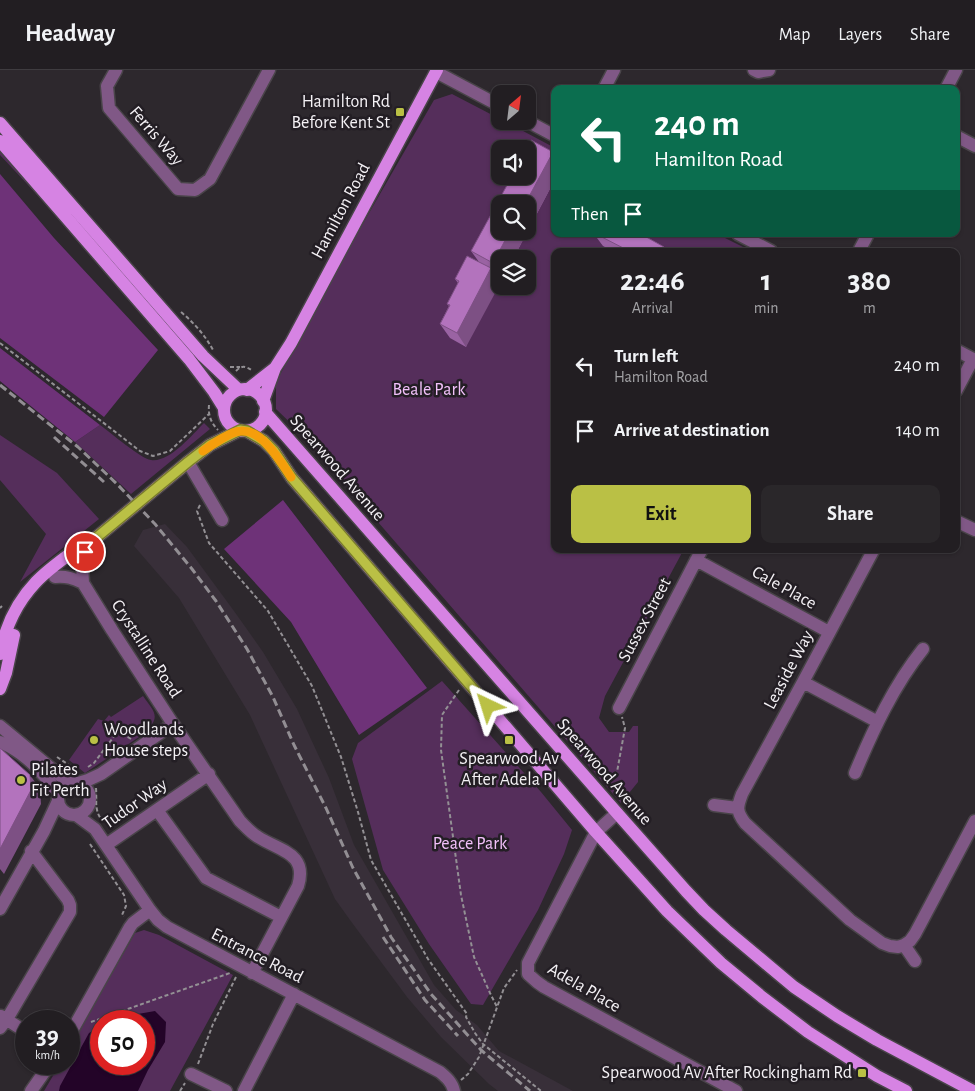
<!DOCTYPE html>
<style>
:root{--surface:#221e22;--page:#2a272a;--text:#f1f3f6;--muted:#a2a2a5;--line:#3f3c40;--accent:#bac045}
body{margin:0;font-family:"Alegreya Sans",sans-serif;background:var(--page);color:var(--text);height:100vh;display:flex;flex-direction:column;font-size:19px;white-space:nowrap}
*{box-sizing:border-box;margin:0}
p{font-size:16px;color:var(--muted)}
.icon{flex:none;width:28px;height:28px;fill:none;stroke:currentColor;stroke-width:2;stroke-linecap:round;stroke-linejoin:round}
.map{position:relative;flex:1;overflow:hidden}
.drawer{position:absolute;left:551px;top:178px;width:409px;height:305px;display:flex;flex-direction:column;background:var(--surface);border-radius:10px;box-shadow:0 1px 4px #0004,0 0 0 1px var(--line)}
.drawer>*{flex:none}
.top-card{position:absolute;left:551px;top:15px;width:409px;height:152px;border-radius:10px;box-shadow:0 1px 4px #0004,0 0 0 1px var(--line);background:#0b6e4f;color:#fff;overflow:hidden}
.needle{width:32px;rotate:28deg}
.tools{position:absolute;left:491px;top:15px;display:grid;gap:10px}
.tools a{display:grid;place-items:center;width:45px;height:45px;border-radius:10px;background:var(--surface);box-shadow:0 1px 4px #0004,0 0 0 1px var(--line);font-size:25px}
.speed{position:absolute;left:15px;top:940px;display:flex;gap:10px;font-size:25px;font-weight:700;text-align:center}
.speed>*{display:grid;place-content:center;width:65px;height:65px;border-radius:50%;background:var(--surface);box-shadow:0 1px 4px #0004,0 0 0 1px var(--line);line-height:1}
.speed small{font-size:12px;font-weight:400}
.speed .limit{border:8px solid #d22;background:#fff;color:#111}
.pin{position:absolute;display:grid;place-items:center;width:42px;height:42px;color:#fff;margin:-21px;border:2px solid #fff;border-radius:50%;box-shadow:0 1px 5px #0007}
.me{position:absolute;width:55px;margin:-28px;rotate:319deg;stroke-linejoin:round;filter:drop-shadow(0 0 4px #0008)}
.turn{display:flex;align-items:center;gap:18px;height:105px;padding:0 20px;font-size:22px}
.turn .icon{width:65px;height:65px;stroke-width:2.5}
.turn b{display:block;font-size:35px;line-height:42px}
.then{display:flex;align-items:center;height:48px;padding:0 20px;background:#0003;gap:10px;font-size:19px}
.eta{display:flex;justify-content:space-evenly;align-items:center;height:85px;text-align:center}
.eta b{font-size:30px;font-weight:700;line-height:35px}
.cta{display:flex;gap:10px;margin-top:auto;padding:10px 20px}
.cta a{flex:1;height:58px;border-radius:10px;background:var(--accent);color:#111;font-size:20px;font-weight:700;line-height:58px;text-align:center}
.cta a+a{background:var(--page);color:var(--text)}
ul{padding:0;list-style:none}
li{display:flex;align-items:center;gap:15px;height:65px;padding:0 20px}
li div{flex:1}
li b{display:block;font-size:19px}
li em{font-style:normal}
header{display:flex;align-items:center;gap:30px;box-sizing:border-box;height:70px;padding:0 25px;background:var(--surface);border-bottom:1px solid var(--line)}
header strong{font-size:24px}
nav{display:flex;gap:28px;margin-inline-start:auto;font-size:18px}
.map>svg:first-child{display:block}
</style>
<header>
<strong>Headway</strong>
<nav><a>Map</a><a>Layers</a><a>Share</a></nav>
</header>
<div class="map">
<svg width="975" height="1021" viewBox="0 0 975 1021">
<rect width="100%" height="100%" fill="#2d282d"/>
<path fill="#382f39" d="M165,454L187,477L234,541L263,582L297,639L329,708L354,775L434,915L456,940L477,955L499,981L573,1021H498L489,1014L441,967L407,927L350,850L335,829L250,645L179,528L134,476L143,460Z"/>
<path fill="#552e5b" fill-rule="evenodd" d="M452,24L500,49V51H504L555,78V164H717L751,181H555V479H684L605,626L599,648L609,662H629L633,656H638V712L621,733L301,363L276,339V312L361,157L434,30ZM500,79H528V106H500ZM500,134H528V161H500ZM500,189H528V216H500Z
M0,78L48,133L43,131L0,85Z
M204,353L210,359L131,424L75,372L100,355C110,362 141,389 151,390C169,393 192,365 204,353Z
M0,365L57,403L99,449L20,512L46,464L0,410Z
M442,611L541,722L572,760L564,784L538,840L483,935L471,934L429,874L383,800L352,689L358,673Z
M143,626C155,643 161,646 145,663L85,703L69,690L98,649L104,651L109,645L111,647Z
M144,860L159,865L233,905L170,1021H44L60,994H69V978L135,863ZM101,951H144V994H101Z"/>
<path fill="#6e3278" d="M0,104L54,168L158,280L104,347L0,268Z
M0,278L100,355L75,372L0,311Z
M283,430L427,618L359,665L291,552L224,479Z"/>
<path fill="#230428" d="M155,941L166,952L165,972L148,1000L138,1021H59L60,1016L89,963L101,956V994H144V951H113L138,944Z"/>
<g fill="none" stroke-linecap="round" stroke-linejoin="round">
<g stroke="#494449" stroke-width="15">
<path id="minor" d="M116,0L107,16L109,38L178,119L195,120L210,109L269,0
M754,0L758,2L769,0
M436,2L500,36
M604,19L614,0
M946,19L956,0
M527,51L555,66
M956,66L975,76
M738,164L771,181
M859,181L868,164
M956,280L975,290
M956,321L973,289
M188,392L222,450
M956,451L975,460
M874,479L803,612L742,724C737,737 736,741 745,753L850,850L882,873L890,876L898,877L904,875L910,871L915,864L975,751
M85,482L82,493L83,513L112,560L173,654L240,751C246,757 251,763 258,767C280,781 308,783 298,816L252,903
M696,490L829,562
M55,507C66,506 73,508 83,513
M803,612L878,652
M619,638L702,479
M0,656L70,714
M0,672C26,683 42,702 59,724
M855,703C873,660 894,615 923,579
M58 729a16 16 0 1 1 32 0a16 16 0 1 1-32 0Z
M75,714L88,710L101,704L173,654
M714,735L737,738
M157,740L206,808L281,847
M617,743L596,762L528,893V904L537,912L544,917L736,1021
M76,745L95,759L150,840L158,850L167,857L440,1002C446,1007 452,1012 454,1021
M106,775L209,704
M0,839L44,761L58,731
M904,875L915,891
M1,946L26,962
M0,958L7,949L70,842V835L68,830L31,781
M69,966L130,857L133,853L150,840
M191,1004L226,1021
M31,1021L50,994
M244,1021L294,924"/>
</g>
<g stroke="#494449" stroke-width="15">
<path id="major" d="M0,53L203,286L239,320
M0,71L189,289L214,322L224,338
M224 340a21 21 0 1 1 42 0a21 21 0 1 1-42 0Z
M247,320L275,298
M263,331L275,298L291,273L437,0
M265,342L617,743L686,821L704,840L726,860L794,917L837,946L877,970L973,1021
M247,361L264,371L274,381L292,408L596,762L667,841L721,893L762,927L808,962L877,1006L906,1021
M0,584C5,558 17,532 36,512C50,497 68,486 84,473L91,472L188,392L210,375L240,360
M0,619L6,603L14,565"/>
</g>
<path stroke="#939094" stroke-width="2" stroke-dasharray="4 2.5" stroke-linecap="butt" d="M181,242C194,253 205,265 213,280
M0,273L140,381L153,386L170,381L209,344
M230,297H240
M236,301C242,295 245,296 253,301
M209,335C208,345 211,353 218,360
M200,435L197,441L209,473L268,541L312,616L341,687L358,742L371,790L428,889L467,944L466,947L475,963L483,974L541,1021
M0,538L2,536
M459,620L442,645L441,680L461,825L474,887L490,923L497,937
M57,687L78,701
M88,697L94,693L118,661L131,669
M606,715L613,708L617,702L625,658L622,647
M96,718C97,729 94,739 101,749
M90,774L124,825L126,836L122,845L124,846
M91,952L230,903
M198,994L213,954L236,907
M461,1010L468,1004L479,987L504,918L517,900
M180,1021L185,1013"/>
<use href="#minor" stroke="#805886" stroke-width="12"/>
<use href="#major" stroke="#d683e3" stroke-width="12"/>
<path stroke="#928e93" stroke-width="3" stroke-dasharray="8 4" stroke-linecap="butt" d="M0,315L78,377L117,414L155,454L192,499L216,531L247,579L273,627L294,675L326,738L353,798L391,867L431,924L481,980L530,1021
M54,367L104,412
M383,867L425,930L458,966"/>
</g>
<path fill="#9a63a3" d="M553,82L555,84V119L552,115L513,189H500V205L493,202L466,277L450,268L440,254L449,236L447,234L458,213L455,209L479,192L471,181Z
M594,164H641L664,177L667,181H613L603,176Z"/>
<path fill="#7d5084" d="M553,82L555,84V110L551,113L552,115L513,189H500V203L493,193L510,161H528V134H525Z
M664,177L667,181H662Z
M491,198L500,211V214L466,277L457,263Z
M30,705L40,719L41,734L4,804L0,799V779Z"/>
<path fill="#b373bd" stroke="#7d5084" d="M531,70L553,82L525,134H500V161H510L493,193L471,181L512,106H528V79H526Z
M555,106V115L551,113Z
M596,164H641L664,177L662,181H629Z
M467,186L491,198L457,263L440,254L450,235L447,234L459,211L455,209Z
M0,678L30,705L31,720L0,779Z"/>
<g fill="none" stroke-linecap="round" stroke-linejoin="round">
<g stroke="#797d2d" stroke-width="12">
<path id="route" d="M85,482L89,479L91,472L188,392L210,375L240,360L247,361L264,371L274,381L292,408L488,636"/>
</g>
<use href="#route" stroke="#bac045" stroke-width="9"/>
<path stroke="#f59e0b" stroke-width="9" d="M203,381C211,375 232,361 241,361C262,359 281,392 291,407"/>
</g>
<g fill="#bac045" stroke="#231e24" stroke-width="2">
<rect x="395" y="37" width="10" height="10" rx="2.5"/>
<circle cx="94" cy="670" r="5"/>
<rect x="504" y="665" width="10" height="10" rx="2.5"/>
<circle cx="21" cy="710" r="5"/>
<rect x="857" y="998" width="10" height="10" rx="2.5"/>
</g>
<g text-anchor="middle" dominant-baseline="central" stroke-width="5" stroke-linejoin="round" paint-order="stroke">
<g font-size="18" fill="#f4f1f5" stroke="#231e24" text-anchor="end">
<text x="390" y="32">Hamilton Rd<tspan x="390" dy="21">Before Kent St</tspan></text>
<text x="104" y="660" text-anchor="start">Woodlands<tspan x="104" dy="21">House steps</tspan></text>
<text x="509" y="689" text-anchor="middle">Spearwood Av<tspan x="509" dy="21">After Adela Pl</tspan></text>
<text x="31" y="700" text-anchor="start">Pilates<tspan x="31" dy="21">Fit Perth</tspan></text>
<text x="852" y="1003">Spearwood Av After Rockingham Rd</text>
</g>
<g font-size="18" fill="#f4f1f5" stroke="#231e24">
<text transform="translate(156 66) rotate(49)">Ferris Way</text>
<text transform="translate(341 141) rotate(-62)">Hamilton Road</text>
<text transform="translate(337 398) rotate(49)">Spearwood Avenue</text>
<text transform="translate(784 518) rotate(29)">Cale Place</text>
<text transform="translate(645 550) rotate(-62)">Sussex Street</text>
<text transform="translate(146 579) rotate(57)">Crystalline Road</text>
<text transform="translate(789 600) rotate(-62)">Leaside Way</text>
<text transform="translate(604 702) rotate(49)">Spearwood Avenue</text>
<text transform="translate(135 734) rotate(-35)">Tudor Way</text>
<text transform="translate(257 886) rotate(27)">Entrance Road</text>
<text transform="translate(584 918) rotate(30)">Adela Place</text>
</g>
<g font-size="18" fill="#f2c0fa" stroke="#231e24">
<text x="429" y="320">Beale Park</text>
<text x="470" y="774">Peace Park</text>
</g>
</g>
</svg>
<div class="tools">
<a><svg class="needle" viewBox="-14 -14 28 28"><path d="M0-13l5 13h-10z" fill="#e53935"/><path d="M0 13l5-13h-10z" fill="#a2a2a5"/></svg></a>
<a><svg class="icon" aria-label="sound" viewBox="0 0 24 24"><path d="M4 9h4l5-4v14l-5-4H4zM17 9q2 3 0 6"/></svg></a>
<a><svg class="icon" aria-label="search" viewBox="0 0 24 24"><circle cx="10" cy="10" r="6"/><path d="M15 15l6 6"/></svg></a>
<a><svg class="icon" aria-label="layers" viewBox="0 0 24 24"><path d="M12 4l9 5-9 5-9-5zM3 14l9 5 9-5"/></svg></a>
</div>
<div class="speed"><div>39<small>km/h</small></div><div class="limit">50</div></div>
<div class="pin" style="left:85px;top:482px;background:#d93025"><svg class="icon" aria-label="arrive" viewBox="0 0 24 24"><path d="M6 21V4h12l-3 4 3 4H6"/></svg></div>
<svg class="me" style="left:488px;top:636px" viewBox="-20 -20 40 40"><path d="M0-17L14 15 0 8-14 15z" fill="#bac045" stroke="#fff" stroke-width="4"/></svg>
<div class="top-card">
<div class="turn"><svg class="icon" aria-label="left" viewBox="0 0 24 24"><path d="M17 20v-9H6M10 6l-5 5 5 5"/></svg><div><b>240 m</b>Hamilton Road</div></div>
<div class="then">Then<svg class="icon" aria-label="arrive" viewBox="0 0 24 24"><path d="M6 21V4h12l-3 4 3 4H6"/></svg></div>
</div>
<section class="drawer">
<div class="eta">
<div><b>22:46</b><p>Arrival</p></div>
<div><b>1</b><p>min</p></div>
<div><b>380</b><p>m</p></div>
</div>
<ul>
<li><svg class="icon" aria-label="left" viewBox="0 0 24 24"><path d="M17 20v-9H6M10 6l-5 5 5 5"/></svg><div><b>Turn left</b><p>Hamilton Road</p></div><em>240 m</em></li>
<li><svg class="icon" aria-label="arrive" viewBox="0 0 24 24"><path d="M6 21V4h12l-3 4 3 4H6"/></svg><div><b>Arrive at destination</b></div><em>140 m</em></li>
</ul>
<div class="cta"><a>Exit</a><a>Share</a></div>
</section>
</div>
